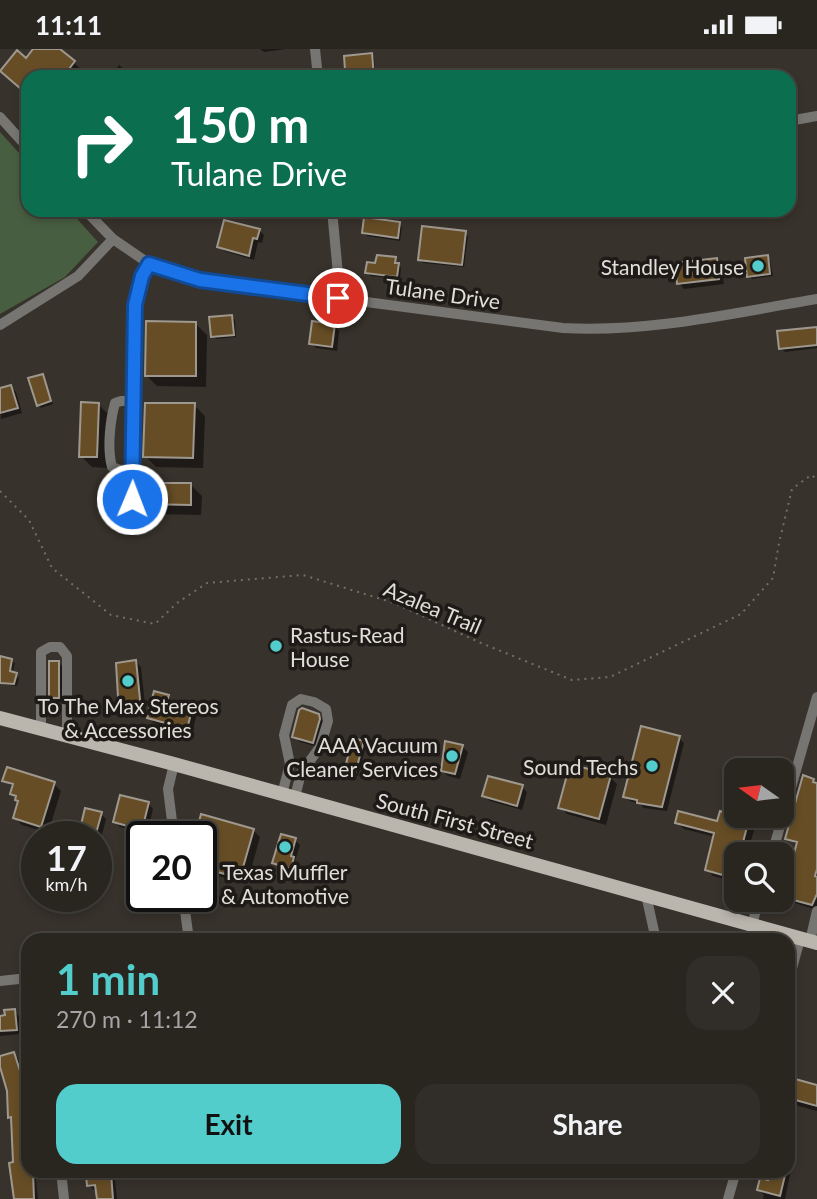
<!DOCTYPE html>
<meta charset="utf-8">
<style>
:root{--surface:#292620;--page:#312e29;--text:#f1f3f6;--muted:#a5a5a5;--line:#45433e;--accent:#52cdcc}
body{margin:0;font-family:Lato,sans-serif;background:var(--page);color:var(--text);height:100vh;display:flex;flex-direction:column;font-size:26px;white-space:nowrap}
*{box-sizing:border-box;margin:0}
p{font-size:23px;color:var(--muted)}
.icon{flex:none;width:38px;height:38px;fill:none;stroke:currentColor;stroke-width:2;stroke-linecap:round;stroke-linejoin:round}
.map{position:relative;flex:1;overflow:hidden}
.side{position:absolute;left:21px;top:884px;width:774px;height:245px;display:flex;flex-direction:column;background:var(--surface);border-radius:21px;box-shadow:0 4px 10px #0003,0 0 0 2px var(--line)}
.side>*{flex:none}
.hud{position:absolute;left:21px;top:21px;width:775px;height:147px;border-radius:21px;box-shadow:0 4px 10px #0003,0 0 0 2px var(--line);background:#0b6e4f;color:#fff;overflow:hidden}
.needle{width:46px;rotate:284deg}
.buttons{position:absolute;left:724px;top:709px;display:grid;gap:14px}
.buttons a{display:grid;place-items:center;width:70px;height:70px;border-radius:14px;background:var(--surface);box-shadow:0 4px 10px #0003,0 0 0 2px var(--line);font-size:35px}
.speed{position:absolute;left:21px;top:772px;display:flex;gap:14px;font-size:35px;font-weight:700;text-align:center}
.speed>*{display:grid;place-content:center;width:91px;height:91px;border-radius:50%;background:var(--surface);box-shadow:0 4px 10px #0003,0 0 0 2px var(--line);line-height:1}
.speed small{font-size:18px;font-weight:400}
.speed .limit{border:4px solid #111;border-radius:10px;background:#fff;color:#111}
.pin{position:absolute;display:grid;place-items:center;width:60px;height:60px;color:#fff;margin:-30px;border:4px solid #fff;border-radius:50%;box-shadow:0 2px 7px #0007}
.me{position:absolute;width:77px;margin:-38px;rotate:1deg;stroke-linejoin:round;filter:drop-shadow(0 0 5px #0008)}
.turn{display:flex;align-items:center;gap:24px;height:147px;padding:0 35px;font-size:32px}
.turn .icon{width:91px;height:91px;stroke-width:2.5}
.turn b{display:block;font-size:49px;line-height:60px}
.round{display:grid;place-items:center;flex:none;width:74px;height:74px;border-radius:21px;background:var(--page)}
.summary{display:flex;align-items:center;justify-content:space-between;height:119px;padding:0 35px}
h1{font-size:42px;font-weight:700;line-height:52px;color:var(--accent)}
.action{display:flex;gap:14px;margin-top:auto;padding:14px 35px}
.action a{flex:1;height:80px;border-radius:21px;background:var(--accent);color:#111;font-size:28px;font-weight:700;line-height:80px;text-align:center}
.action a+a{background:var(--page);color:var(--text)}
.status{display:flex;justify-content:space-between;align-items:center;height:49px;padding:0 35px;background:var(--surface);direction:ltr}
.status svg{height:19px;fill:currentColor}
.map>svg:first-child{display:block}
</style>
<div class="status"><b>11:11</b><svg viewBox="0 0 49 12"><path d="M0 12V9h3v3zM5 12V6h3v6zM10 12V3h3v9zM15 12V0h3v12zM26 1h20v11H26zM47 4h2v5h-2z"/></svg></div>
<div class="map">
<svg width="817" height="1150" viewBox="0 0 817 1150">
<rect width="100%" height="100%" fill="#37322b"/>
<path fill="#485e41" d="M0,83L28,114V161H69L98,193L65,228L0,265Z"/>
<path fill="#0007" d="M35,0H57L81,20L75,28H28V46L1,23L17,4L26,11Z
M260,0H286L264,3Z
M371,6L374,9L376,28H358V23L350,24L347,21Z
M119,16L130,25L128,28H111Z
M399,174L402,178L400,192L367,187L364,184Z
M259,181L264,186L262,194L258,193L254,211L224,202L219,197Z
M465,184L468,187L464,218L423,214L420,211Z
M767,208L770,211L773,227L752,230L749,227Z
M395,210L401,219L400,230L370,227L367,223L377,216Z
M716,211L721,216L724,235L684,240L679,234Z
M232,268L235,271L236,288L216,290L213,287Z
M196,275L207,286L206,338L157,337L146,326Z
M334,277L339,282L337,302L316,299L311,294Z
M817,279V299L785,303L781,299Z
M42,327L45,330L53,355L41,359L38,356Z
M11,338L16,343L22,364L1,370L0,341Z
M98,355L109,366L108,419L92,418L81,407Z
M194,356L205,367L203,419L156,418L145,407Z
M191,436L202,447L201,466L155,465L144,454Z
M0,609L15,614L12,625L19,629L17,637L0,635Z
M58,613L64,619V653H56L51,648Z
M136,613L141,618L146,665L126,669L121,664Z
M168,648L173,653L171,661L183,665L192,659L197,664L192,684L154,674L149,669Z
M318,666L323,672L318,698L300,693L294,687Z
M679,689L684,694L667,762L644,759L640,755L630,752L625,747Z
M363,694L366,697L358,727L349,724L346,721Z
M447,695L463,698L468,703L460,730L448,727L443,722Z
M610,728L617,735L606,776L567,765L560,758Z
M734,728L737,729V749L729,745Z
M4,731L54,735L61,742L48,784L22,776L15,769L20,754L12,744L14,739Z
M813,731L817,735V861L782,850V827L791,823L798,797L787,789Z
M522,738L527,743L522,761L490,752L484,747Z
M148,754L153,760L147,785L120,778L115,773Z
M101,765L106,770L97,805L96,788H79Z
M748,771L755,778L747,805H737V833L713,827L707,820L715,788L684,780L677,774H719Z
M253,781L260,788L247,835L211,825L204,818L206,812L201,811V788Z
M295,791L300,796L295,812L298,815L296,824L279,819L274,814Z
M14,962L19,967L21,985L0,987V968Z
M14,1005L18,1009L26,1034L28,1122H35L38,1150H14L12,1071L10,1068L9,1042L0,1012V1009Z
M788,1030L817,1038V1062L788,1054Z
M788,1087L794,1092L788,1119Z
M102,1122H114L117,1150H99L98,1141H94L89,1136L102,1126Z
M772,1122H787L790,1125L785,1150H763L764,1146L759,1141L769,1133Z"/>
<path fill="#664d25" stroke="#9e988f" stroke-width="2" d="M33,0H60L75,12L63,28H28V46L0,22L17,1L26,9Z
M372,4L374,28H356L355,20L345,21L344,7Z
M364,168L400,173L398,189L362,184Z
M224,171L260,180L257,190L253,189L249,207L217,198Z
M422,177L466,182L462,216L418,211Z
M377,206L396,208L395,214H399L397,228L365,224L367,213L375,214Z
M768,206L770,225L747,228L745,209Z
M717,209L719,230L677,235L675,214Z
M232,266L234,286L211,288L209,268Z
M146,272L196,273V327H145Z
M312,272L335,275L332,298L309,295Z
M817,278V296L779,300L777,282Z
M43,325L51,352L37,357L28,329Z
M11,336L18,359L0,364V339Z
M81,353L99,354L97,408H79Z
M145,354H195L193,409L143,408Z
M142,434H191V456L142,455Z
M0,607L12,610L10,622L17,624L14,635L0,634Z
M136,611L141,660L119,665L116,614Z
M49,612H59V649H49Z
M154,642L169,646L165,658L182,663L184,655L193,657L187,680L147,669Z
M302,659L319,665L320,670L313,694L292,688L299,661Z
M641,677L680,687L662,758L637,754V751L623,748Z
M353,689L364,692L355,725L344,722Z
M445,692L463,696L455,725L441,722Z
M570,715L611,726L599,770L558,759Z
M7,718L55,733L41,778L13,769L18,752L15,751L16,747L10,745L13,735L2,732Z
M803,726L814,730L813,733L817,734V820L815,827L817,828V845L812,856L782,848V825L785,819L790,820L797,793L785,790Z
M488,727L523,736L517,757L482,747Z
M120,746L149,753L142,781L113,773Z
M85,759L102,763L95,788H78Z
M678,762L717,772L720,762L749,770L740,805H737L733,829L705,821L714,784L675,774Z
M201,765L254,780L240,829L202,819L205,808L201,806V788H195Z
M281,785L296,789L291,807L294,808L291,820L272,814Z
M15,960L17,981L0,982V967L5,966L4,961Z
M14,1003L22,1028L28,1122H33L34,1150H14L9,1114L13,1113L11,1068L8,1069L7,1042L0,1018V1007Z
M788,1028L817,1036V1057L788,1049Z
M770,1122H786L780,1147L757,1141L760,1129L768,1131Z
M111,1124L113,1150H97L95,1136L87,1137L86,1126Z"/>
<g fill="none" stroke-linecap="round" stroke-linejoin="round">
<path stroke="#746f69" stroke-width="2" stroke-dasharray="2 5" stroke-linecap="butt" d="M0,442L29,471L52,519L111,566L155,575L177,554L207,534L303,526L394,554L481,594L572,631L610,628L741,565L773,529L779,494L792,440L811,426L817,430"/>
<path stroke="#777571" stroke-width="10" d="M315,0L318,28
M0,68L28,99
M789,72L817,67
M85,161L113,190L154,218L200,231L563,279C648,284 733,264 817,250
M332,161L338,225V249
M0,276L78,227L113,190
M133,421H120L112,418C107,400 110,372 115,354L121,352H134
M132,450L135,256L142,227L149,215
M41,680V603L50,598H60L67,607V687
M282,745L290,715L284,686L292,656L301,650L314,653L326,660L328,672L320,698L301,724L295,748
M174,788L168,740L174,715
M772,805L817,648
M646,846L656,891
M183,847L189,891
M752,876L759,850
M810,892L817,862
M0,932L28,929
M788,934L800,890
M61,1122L64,1150
M728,1150L736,1122"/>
<path stroke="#bab6ae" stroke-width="14" d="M0,669L174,715L817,894"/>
</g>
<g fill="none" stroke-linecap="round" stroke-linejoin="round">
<g stroke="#114b97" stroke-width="18">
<path id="route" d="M132,450L135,256L142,227L149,215L200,231L338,249"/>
</g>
<use href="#route" stroke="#1a73e8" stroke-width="12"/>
</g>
<g fill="#52cdcc" stroke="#1d1a17" stroke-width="2.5">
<circle cx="758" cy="217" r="7"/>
<circle cx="276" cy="597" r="7"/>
<circle cx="128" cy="632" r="7"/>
<circle cx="452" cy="707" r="7"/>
<circle cx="652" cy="717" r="7"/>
<circle cx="285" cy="798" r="7"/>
</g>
<g text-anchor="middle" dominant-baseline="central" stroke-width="7" stroke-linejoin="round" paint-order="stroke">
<g font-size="21" fill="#e1ddd9" stroke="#1d1a17" text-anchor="end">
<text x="744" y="217">Standley House</text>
<text x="290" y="585" text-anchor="start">Rastus-Read<tspan x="290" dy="24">House</tspan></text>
<text x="128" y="656" text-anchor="middle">To The Max Stereos<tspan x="128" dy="24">&amp; Accessories</tspan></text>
<text x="438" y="695">AAA Vacuum<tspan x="438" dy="24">Cleaner Services</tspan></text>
<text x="638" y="717">Sound Techs</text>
<text x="285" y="822" text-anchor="middle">Texas Muffler<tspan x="285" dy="24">&amp; Automotive</tspan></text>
</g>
<g font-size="21" fill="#e1ddd9" stroke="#1d1a17">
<text transform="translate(443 244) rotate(8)">Tulane Drive</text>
<text transform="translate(433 558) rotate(23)">Azalea Trail</text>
<text transform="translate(455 771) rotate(15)">South First Street</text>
</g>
</g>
</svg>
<div class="buttons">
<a><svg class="needle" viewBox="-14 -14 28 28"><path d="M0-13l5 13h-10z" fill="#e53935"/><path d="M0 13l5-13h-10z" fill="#a5a5a5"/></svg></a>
<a><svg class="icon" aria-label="search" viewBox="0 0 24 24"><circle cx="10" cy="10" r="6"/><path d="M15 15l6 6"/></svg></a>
</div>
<div class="speed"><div>17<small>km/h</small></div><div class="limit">20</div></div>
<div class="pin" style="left:338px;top:249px;background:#d93025"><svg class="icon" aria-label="arrive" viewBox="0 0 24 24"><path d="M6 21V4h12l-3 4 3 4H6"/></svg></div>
<svg class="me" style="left:132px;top:450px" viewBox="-20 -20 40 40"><circle r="17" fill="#1a73e8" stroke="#fff" stroke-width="3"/><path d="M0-11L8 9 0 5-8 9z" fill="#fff"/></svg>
<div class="hud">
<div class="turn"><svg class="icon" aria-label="right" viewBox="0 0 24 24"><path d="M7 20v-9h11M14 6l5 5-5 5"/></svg><div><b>150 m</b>Tulane Drive</div></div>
</div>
<section class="side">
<div class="summary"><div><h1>1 min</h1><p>270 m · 11:12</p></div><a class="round"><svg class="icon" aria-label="close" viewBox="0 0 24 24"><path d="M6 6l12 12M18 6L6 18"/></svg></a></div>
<div class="action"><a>Exit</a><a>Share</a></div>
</section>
</div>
